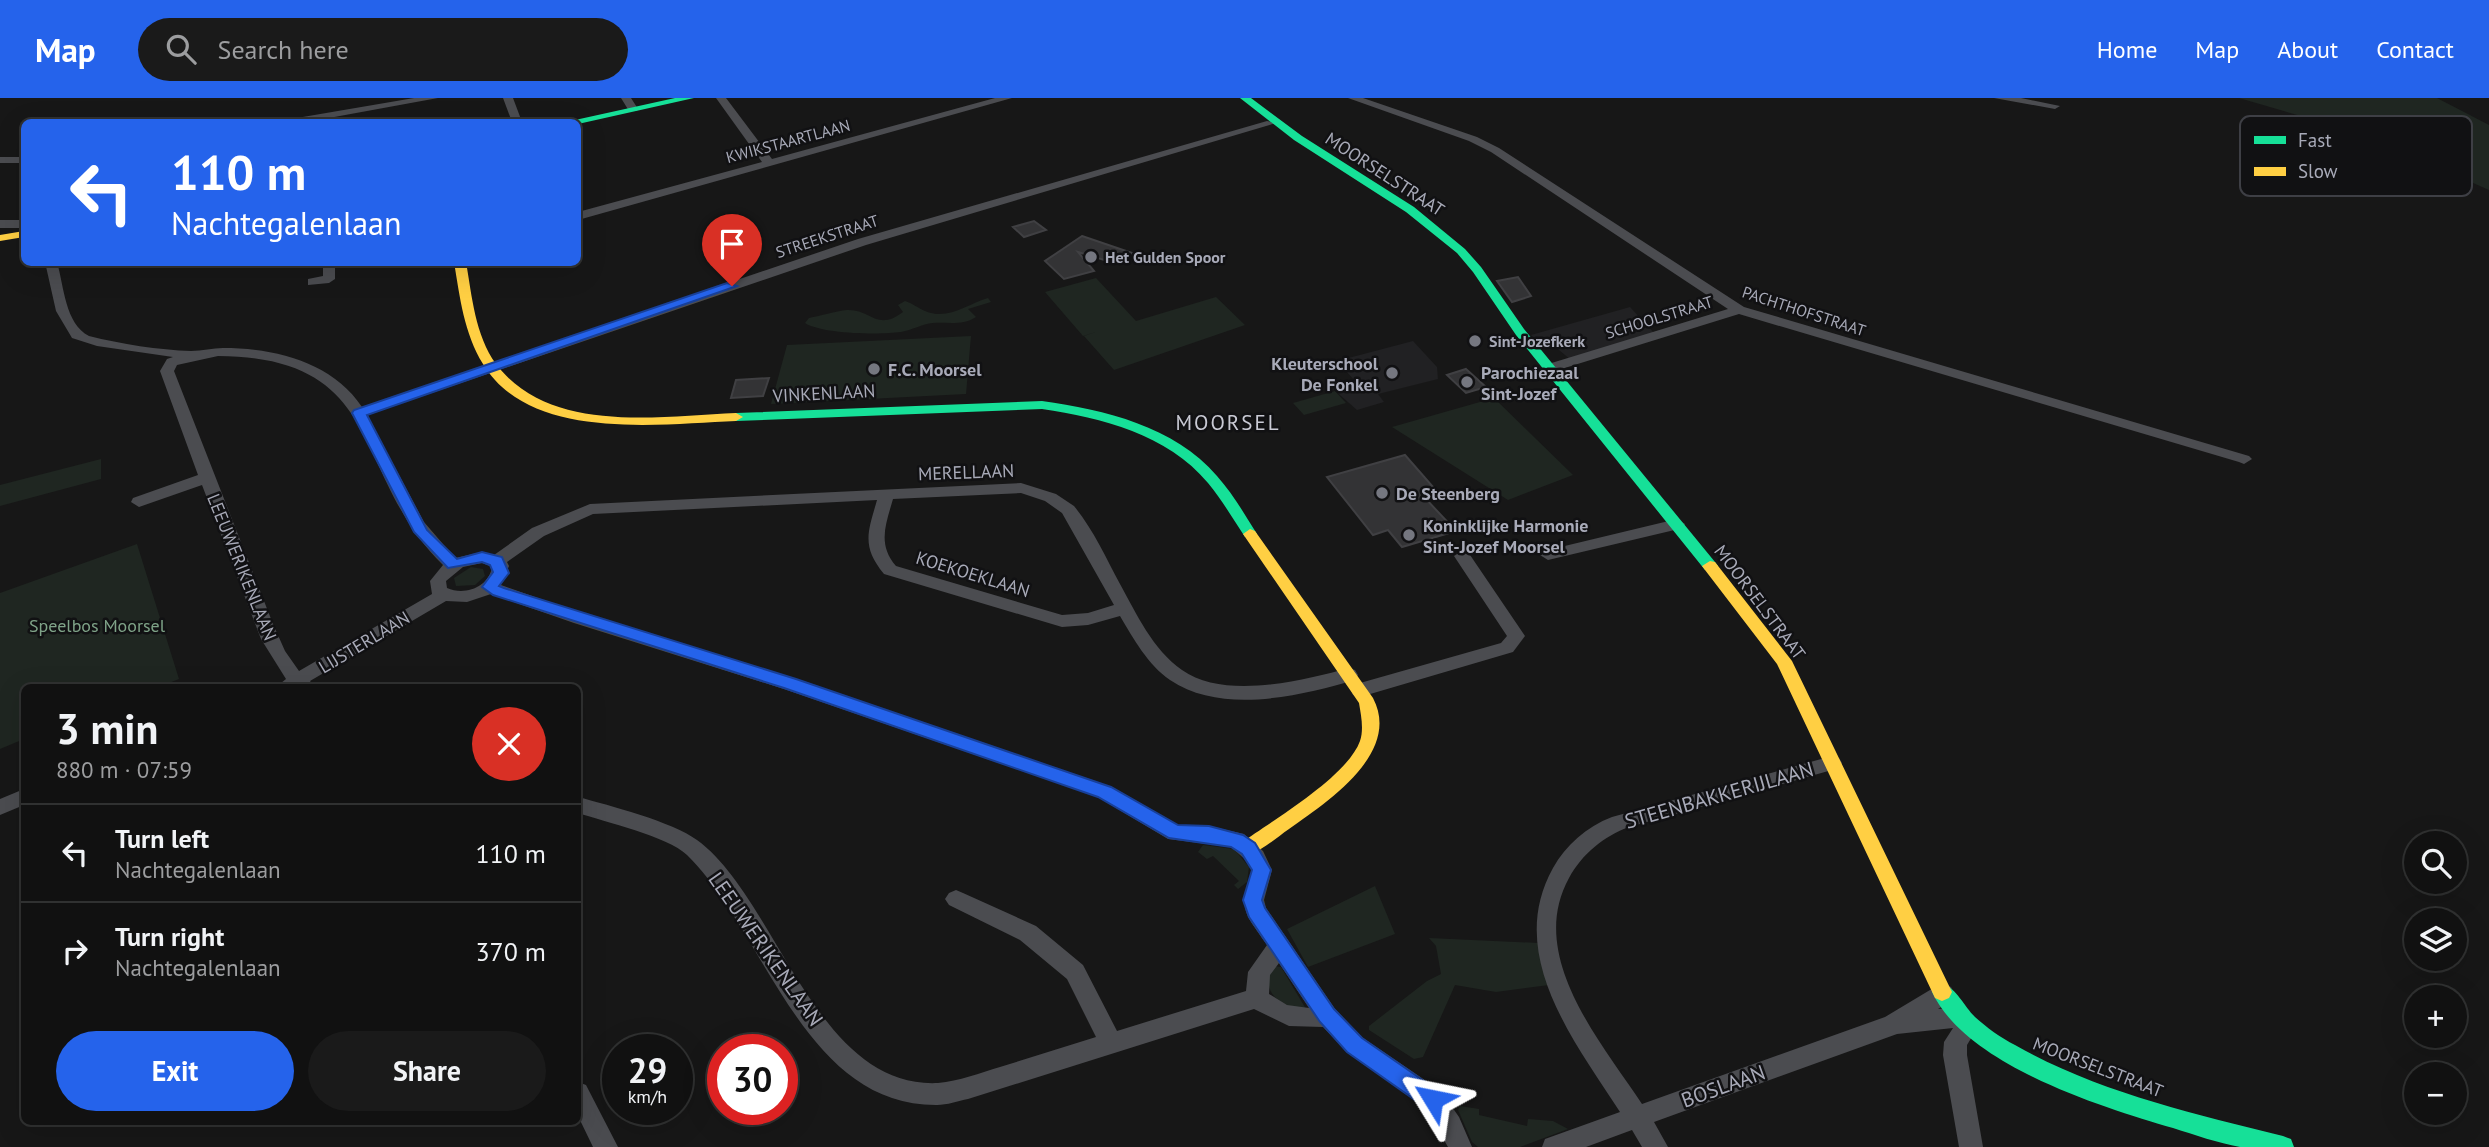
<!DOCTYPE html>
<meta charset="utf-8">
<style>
:root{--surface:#111;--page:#1a1a1a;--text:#f1f3f6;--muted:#9c9d9f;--line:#303131;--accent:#2563eb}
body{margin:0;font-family:"PT Sans",sans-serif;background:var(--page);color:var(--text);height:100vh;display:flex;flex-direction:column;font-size:26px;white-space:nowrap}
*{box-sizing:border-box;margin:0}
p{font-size:23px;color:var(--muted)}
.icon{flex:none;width:38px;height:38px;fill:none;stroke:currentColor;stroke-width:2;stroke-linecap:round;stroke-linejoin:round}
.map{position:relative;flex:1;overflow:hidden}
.panel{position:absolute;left:21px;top:586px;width:560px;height:441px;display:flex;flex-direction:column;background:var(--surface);border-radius:10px;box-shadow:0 7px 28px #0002,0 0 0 2px var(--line)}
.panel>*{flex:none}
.hud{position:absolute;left:21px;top:21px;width:560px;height:147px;border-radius:10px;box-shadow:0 7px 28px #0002,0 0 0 2px var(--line);background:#2563eb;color:#fff;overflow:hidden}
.tools{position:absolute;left:2404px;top:733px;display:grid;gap:14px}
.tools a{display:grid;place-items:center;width:63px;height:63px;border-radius:50%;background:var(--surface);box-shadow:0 7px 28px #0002,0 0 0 2px var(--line);font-size:35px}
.speed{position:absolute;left:602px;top:936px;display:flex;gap:14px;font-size:35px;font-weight:700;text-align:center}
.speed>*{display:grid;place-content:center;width:91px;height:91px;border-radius:50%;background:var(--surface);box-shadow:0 7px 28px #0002,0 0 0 2px var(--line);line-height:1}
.speed small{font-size:18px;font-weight:400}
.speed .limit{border:10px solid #d22;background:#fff;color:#111}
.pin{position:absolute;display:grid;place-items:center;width:60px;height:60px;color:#fff;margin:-72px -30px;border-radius:50% 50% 50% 0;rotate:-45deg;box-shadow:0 0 7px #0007}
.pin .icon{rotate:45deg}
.me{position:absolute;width:77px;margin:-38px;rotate:305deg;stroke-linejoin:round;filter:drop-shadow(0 0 5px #0008)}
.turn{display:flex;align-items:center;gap:24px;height:147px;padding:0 35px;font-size:32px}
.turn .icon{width:91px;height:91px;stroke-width:2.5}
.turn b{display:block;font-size:49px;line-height:60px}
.round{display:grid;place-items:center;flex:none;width:74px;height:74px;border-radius:37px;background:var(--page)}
.headline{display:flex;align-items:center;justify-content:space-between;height:119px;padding:0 35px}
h1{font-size:42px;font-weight:800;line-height:52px}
.primary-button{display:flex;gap:14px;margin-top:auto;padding:14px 35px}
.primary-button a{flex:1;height:80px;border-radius:42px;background:var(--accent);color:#fff;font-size:28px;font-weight:800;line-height:80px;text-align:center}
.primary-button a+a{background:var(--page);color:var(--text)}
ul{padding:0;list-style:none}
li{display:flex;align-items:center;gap:21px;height:98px;padding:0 35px;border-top:2px solid var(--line)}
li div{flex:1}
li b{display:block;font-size:26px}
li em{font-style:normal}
header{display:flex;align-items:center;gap:42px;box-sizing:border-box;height:98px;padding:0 35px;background:var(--accent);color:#fff}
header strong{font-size:33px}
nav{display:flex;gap:38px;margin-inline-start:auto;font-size:24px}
.search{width:490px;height:63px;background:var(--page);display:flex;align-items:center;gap:18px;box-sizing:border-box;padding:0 24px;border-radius:38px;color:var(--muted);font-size:26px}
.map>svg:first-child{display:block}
</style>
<header>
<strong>Map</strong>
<div class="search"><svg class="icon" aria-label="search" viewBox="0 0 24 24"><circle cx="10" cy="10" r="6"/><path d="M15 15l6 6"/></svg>Search here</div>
<nav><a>Home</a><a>Map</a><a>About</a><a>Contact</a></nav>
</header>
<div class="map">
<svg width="2489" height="1049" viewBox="0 0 2489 1049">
<rect width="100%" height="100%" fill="#171717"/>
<path fill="#212123" d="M1630,209L1655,236L1571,262L1547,242L1538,244L1531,237Z
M1413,243L1437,269L1438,281L1378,296L1384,304L1357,312L1332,290L1355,283L1337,263Z"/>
<path fill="#1f2621" d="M2239,0H2437L2489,27V92L2446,73L2451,67L2418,52Z
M1096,180L1136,223L1216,199L1245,227L1114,272L1084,238L1096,234L1083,238L1045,194Z
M988,200L991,204L968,211L976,219C962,228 948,224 933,225C922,226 912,232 901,234C879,237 822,236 805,225L809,220C821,218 835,213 847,212C871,211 877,234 903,214L898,207L905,203C912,205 918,210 925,213C948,223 967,206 988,200Z
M971,238L966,296L771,306L787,247Z
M1335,293L1346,305L1304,317L1293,305Z
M1494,300L1573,377L1508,402L1392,329Z
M101,361V381L0,408V387Z
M137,446L179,581L156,590H24V641L0,651V495Z
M471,469L483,471L485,478L475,487L456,488L454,480Z
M1203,747L1234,751L1249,769L1247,784L1238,791L1234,787L1239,783L1213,758L1207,761L1198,754Z
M1375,788L1395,836L1308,869L1287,831Z
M1429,840L1539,845L1549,887L1496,894L1455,887L1423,959L1414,961L1369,932V928L1427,883L1441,876L1436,848Z
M1273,868L1281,869L1306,911L1304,915C1281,905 1259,897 1273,868Z
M1460,1008L1479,1011V1017L1527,1028L1528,1021L1553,1023L1568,1031L1520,1049H1478L1472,1044L1458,1012Z"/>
<path fill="#333335" stroke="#404043" stroke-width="2" d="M1034,123L1046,132L1024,139L1013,129Z
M1082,138L1132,155L1114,165L1078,154L1094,173L1064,181L1045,163Z
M1518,179L1531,198L1512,204L1497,183Z
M1466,271L1486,289L1466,295L1447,277Z
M769,280L763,298L731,300L736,282Z
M1405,357L1433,389L1422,392L1427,398L1424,399L1456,433L1402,449L1388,432L1373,437L1327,379Z"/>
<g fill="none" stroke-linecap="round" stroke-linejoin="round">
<path fill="#4b4c50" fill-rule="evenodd" d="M414,0H438L307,24H286L291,21Z
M503,0H513L522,24H512Z
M621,0H631L638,11L637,13H629Z
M716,0H726L772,61L995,0H1012L578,122V114L762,64Z
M1348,0H1363L1477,39L1499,50L1744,209L2249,358L2252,361L2244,366L2239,364L1739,216L1555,273H1545V267L1728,211L1491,54L1469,43Z
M1994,0H2021L2060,8L2055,11Z
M1267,23L1276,25L866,147L367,317L424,424L455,460L482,454L494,457L532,430L590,406L1021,385L1056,396L1074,408C1093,431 1106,460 1120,486C1136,515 1153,552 1182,572C1224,602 1302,583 1349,570L1355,572L1358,577L1355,582C1300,598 1222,617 1170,582C1148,567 1133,540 1120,518L1088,527L1062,529L884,476C861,448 868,434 877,402L593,416L544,438L507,464L509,468L501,487L586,517L796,581L1112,689L1178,727L1209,728L1244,736L1263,753L1272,772L1264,802L1266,810L1335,911L1363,940L1441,993L1459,1019L1472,1049H1448L1425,1009L1347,954L1323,929L1289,928L1254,911L968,1001C958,1003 947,1007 937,1007C803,1008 766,834 687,757C667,738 605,724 578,715V699C608,707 673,724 697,742C777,800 815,991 938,985C959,983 980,975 1000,969C1032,959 1064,949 1096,939L1067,881L1020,842L949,807L945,801L949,795L956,792L963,795L1036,828L1083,867L1117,933L1246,893L1248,874L1267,847C1243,812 1239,814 1252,772L1248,764L1231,749L1168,741L1098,699L784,591L574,525L491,496L467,504L446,503L310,583L315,590H275L286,581L261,541L202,387L139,409L131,404L133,400L198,377L160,273L167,261L173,259L97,248L72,240L56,213L45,164H57C64,188 65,226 89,238C121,246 159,252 191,253C202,253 213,250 223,250C275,250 332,264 362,309L858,141ZM218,258C389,259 350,377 443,467L430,483L432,496L299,573L285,553L273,526L174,273L177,267ZM1021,395L1045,403L1062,415L1114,507L1088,515L1062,517L896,468C877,446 886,426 893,401ZM482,465L492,469C489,489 465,498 447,490L446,483L463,469ZM1279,865L1309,910L1287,907L1269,896L1270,877Z
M0,59H24V65H0Z
M0,122H24V130H0Z
M323,164H335V181L329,185L308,187V181L323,178Z
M1677,421L1685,426L1683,430L1548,462L1540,457L1548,452Z
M1462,453L1468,454L1525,538L1513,554L1360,599L1353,597L1351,592L1353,587L1501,545L1507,538L1454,458Z
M1832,658L1839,660L1842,665L1839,670L1629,729C1604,738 1582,756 1569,780C1526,858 1601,944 1642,1006L1885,919L1935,889L1943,886L1951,889L1954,896L1951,903L1938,911C1956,909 1971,909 1979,927L1967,947V957L1983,1049H1959L1943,957L1944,944L1953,930L1897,936L1654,1024L1668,1049H1642L1632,1032L1586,1049H1542L1545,1041L1620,1014C1574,943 1505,856 1553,770C1566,747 1586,729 1612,719Z
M24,691V707L0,717V701Z
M578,984L586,987L618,1049H593L578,1018Z"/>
<path fill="#16e098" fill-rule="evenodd" d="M675,0H694L578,26L566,24Z
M1240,0H1251L1302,38L1414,109L1465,151L1481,169L1524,231L1715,464L1718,468L1715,472H1705L1516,237L1473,174L1457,155L1406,114L1294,42Z
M1042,303C1105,312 1174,328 1217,378C1233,396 1245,417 1257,436L1255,439H1245C1233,421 1222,402 1208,385C1167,336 1102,320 1042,311L736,323L729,319L736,315Z
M1942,885C1957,891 1964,908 1975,919C1986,929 2001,940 2015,947C2098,994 2191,1015 2283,1038L2291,1041L2294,1049C2277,1049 2257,1049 2240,1049C2218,1045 2195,1037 2173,1030C2101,1009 1966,967 1932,894L1935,888Z"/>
<path fill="#ffcf43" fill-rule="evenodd" d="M24,133V139L0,143V137Z
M454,164H466C472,198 475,237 496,266C550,337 658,318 736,315L743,319L736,323C659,326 530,344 483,266C464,235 460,200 454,164Z
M1250,431L1255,433L1373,600C1402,655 1327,704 1289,731C1276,740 1263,752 1248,757L1241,755L1239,750L1241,745C1273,722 1347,679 1360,643C1364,631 1361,617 1359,605L1243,436Z
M1710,463L1715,464L1792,563L1952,894L1949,900L1942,903L1935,900L1777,566L1705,472L1702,468Z"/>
</g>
<path fill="#2563eb" stroke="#184099" stroke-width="2" d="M727,185L737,188L367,317L427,432L457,461L482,454L502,459L509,475L499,488L504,490L796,581L1111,689L1178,727L1209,728L1243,737L1255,745L1271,772L1262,802L1265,810L1334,911L1362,940L1440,994L1444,1001L1440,1009L1433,1012L1425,1009L1347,954L1320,924L1249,819L1243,802L1252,772L1242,756L1231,749L1169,740L1098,699L784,590L493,497L482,489L493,474L490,467L482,464L448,470L414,434L352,315L354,312Z"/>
<g fill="#757780" stroke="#111113" stroke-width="2.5">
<circle cx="1091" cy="159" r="7"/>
<circle cx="1475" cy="243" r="7"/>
<circle cx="874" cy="271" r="7"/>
<circle cx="1392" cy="275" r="7"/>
<circle cx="1467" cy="284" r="7"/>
<circle cx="1382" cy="395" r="7"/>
<circle cx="1409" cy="437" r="7"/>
</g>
<g text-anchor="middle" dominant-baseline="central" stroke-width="5" stroke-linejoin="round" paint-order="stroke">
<g font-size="16" fill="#a8aab8" stroke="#111113">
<text transform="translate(788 43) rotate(-15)">KWIKSTAARTLAAN</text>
<text transform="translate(827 138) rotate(-18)">STREEKSTRAAT</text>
<text transform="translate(1804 213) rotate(18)">PACHTHOFSTRAAT</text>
<text transform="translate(1659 219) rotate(-17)">SCHOOLSTRAAT</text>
</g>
<g font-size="16" font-weight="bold" fill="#a8aab8" stroke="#111113" text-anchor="start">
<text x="1105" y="159">Het Gulden Spoor</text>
<text x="1489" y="243">Sint-Jozefkerk</text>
</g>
<g font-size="18" fill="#a8aab8" stroke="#111113">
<text transform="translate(1385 76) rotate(33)">MOORSELSTRAAT</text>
<text transform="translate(824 295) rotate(-3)">VINKENLAAN</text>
<text transform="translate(966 374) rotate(-2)">MERELLAAN</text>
<text transform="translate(242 469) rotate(68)">LEEUWERIKENLAAN</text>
<text transform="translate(973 476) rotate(17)">KOEKOEKLAAN</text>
<text transform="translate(1760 504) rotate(53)">MOORSELSTRAAT</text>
<text transform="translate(364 544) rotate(-31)">LIJSTERLAAN</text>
<text transform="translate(2098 969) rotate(21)">MOORSELSTRAAT</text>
</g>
<g font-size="18" font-weight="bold" fill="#a8aab8" stroke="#111113" text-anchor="start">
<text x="1378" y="265" text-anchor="end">Kleuterschool<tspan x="1378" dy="21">De Fonkel</tspan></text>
<text x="888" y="271">F.C. Moorsel</text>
<text x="1481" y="274">Parochiezaal<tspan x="1481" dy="21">Sint-Jozef</tspan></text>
<text x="1396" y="395">De Steenberg</text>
<text x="1423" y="427">Koninklijke Harmonie<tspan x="1423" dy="21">Sint-Jozef Moorsel</tspan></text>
</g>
<g font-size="18" fill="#7fa388" stroke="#111113">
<text x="97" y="527">Speelbos Moorsel</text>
</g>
<g font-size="21" letter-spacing="2" fill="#c9cad4" stroke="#111113">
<text x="1228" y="324">MOORSEL</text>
</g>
<g font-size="21" fill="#a8aab8" stroke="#111113">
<text transform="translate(1719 697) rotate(-16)">STEENBAKKERIJLAAN</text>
<text transform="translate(766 851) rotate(55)">LEEUWERIKENLAAN</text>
<text transform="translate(1723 988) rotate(-20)">BOSLAAN</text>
</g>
</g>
<rect x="2240" y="18" width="232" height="80" rx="10" fill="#111113" stroke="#3e3f45" stroke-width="2"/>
<rect x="2254" y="38" width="32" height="8" fill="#16e098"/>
<rect x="2254" y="69" width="32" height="9" fill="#ffcf43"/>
<g font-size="19" fill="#a8aab8">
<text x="2298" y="49">Fast</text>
<text x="2298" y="80">Slow</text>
</g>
</svg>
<div class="tools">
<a><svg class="icon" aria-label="search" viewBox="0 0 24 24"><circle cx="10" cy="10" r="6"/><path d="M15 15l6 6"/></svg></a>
<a><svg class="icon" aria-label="layers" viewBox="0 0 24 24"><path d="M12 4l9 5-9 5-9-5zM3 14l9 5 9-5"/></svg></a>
<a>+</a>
<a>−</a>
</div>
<div class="speed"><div>29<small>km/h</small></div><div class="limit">30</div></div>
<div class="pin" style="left:732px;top:188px;background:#d93025"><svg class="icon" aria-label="arrive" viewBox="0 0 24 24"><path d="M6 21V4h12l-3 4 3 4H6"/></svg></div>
<svg class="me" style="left:1433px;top:1001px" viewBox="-20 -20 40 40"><path d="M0-17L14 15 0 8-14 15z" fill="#2563eb" stroke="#fff" stroke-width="4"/></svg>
<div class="hud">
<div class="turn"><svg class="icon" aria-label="left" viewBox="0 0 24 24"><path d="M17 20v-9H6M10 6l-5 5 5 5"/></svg><div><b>110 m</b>Nachtegalenlaan</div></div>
</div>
<section class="panel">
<div class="headline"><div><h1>3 min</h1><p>880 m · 07:59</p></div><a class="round" style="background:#d93025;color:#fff"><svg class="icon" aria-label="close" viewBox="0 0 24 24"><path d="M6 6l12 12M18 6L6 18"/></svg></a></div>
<ul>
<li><svg class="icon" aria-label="left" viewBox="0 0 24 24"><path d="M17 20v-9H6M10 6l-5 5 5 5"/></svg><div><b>Turn left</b><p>Nachtegalenlaan</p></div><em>110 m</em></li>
<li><svg class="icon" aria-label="right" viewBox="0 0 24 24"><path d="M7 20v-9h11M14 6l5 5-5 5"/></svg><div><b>Turn right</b><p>Nachtegalenlaan</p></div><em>370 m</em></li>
</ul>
<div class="primary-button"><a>Exit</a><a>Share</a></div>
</section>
</div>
